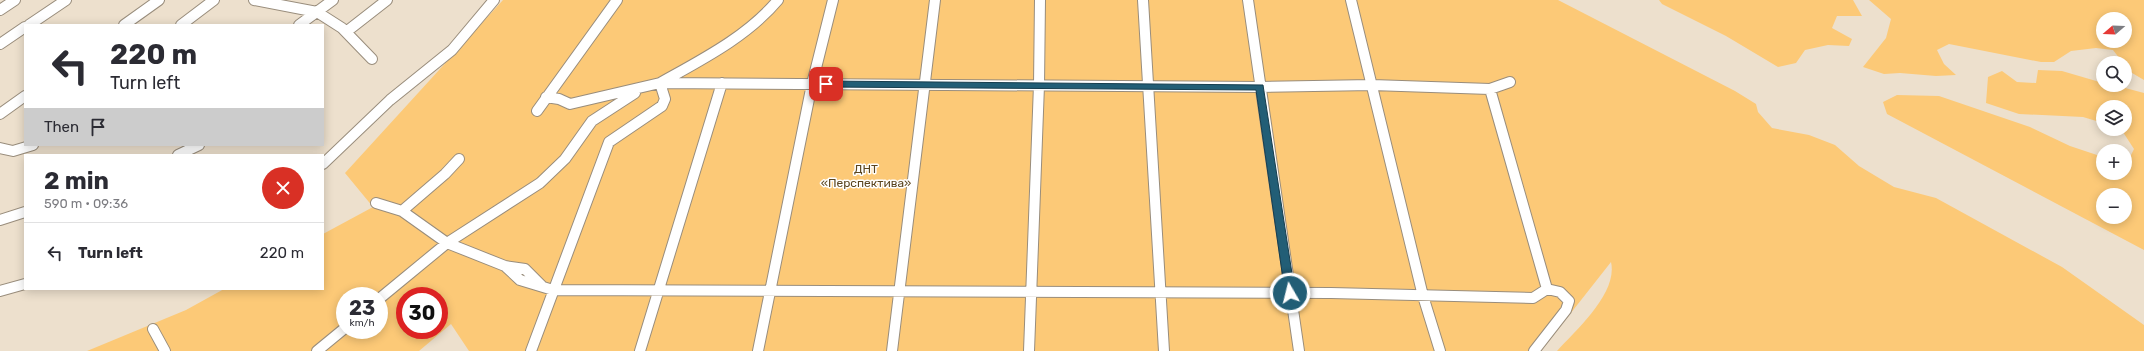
<!DOCTYPE html>
<meta charset="utf-8">
<style>
:root{--surface:#fff;--page:#f7f7f7;--text:#2b2b33;--muted:#7c7c81;--line:#e1e1e2}
body{margin:0;font-family:Rubik,sans-serif;background:var(--page);color:var(--text);height:100vh;display:flex;flex-direction:column;font-size:15px;white-space:nowrap}
*{box-sizing:border-box;margin:0}
p{font-size:13px;color:var(--muted)}
.icon{flex:none;width:22px;height:22px;fill:none;stroke:currentColor;stroke-width:2;stroke-linecap:round;stroke-linejoin:round}
.map{position:relative;flex:1;overflow:hidden}
.sheet{position:absolute;left:24px;top:154px;width:300px;height:136px;display:flex;flex-direction:column;background:var(--surface);border-radius:0px;box-shadow:0 2px 10px #0003}
.sheet>*{flex:none}
.guide{position:absolute;left:24px;top:24px;width:300px;height:122px;border-radius:0px;box-shadow:0 2px 10px #0003;background:#fff;color:var(--text);overflow:hidden}
.needle{width:26px;rotate:251deg}
.tools{position:absolute;left:2096px;top:12px;display:grid;gap:8px}
.tools a{display:grid;place-items:center;width:36px;height:36px;border-radius:50%;background:var(--surface);box-shadow:0 2px 10px #0003;font-size:20px}
.speed{position:absolute;left:336px;top:287px;display:flex;gap:8px;font-size:20px;font-weight:700;text-align:center}
.speed>*{display:grid;place-content:center;width:52px;height:52px;border-radius:50%;background:var(--surface);box-shadow:0 2px 10px #0003;line-height:1}
.speed small{font-size:10px;font-weight:400}
.speed .limit{border:6px solid #d22;background:#fff;color:#111}
.pin{position:absolute;display:grid;place-items:center;width:34px;height:34px;color:#fff;margin:-17px;border-radius:8px;box-shadow:0 2px 6px #0006}
.me{position:absolute;width:44px;margin:-22px;rotate:352deg;stroke-linejoin:round;filter:drop-shadow(0 0 3px #0008)}
.turn{display:flex;align-items:center;gap:14px;height:84px;padding:0 20px;font-size:18px}
.turn .icon{width:52px;height:52px;stroke-width:2.5}
.turn b{display:block;font-size:28px;line-height:34px}
.then{display:flex;align-items:center;height:38px;padding:0 20px;background:#0003;gap:8px;font-size:15px}
.round{display:grid;place-items:center;flex:none;width:42px;height:42px;border-radius:21px;background:var(--page)}
.headline{display:flex;align-items:center;justify-content:space-between;height:68px;padding:0 20px}
h1{font-size:24px;font-weight:700;line-height:30px}
ul{padding:0;list-style:none}
li{display:flex;align-items:center;gap:12px;height:60px;padding:0 20px;border-top:1px solid var(--line)}
li div{flex:1}
li b{display:block;font-size:15px}
li em{font-style:normal}
.map>svg:first-child{display:block}
</style>
<div class="map">
<svg width="2144" height="351" viewBox="0 0 2144 351">
<rect width="100%" height="100%" fill="#ede0cd"/>
<path fill="#fcc977" fill-rule="evenodd" d="M503,0H1558L1735,91L1756,104L1758,112L1772,128L1809,135L1835,145L1859,166L1894,187L1936,198L2062,267L2144,325V351H1557C1577,329 1618,293 1611,262L1541,351H469L451,324L419,351H87L186,310L224,289H323V234L373,207L345,173ZM345,296H379V330H345ZM405,296H439V330H405Z
M1659,0H1853L1862,16H1837L1832,28L1852,39L1849,46L1828,45L1805,50L1796,63L1778,67L1726,36L1662,4Z
M1869,0H2144V80L2127,70L2125,63H2123L2113,50L2096,48L2071,51L2054,62H2041L1949,44L1937,50L1944,64L1956,75L1936,76L1900,73L1884,74L1863,67L1886,38L1891,19ZM2103,19H2125V41H2103Z
M2038,70L2062,71L2103,83V85H2114L2144,93V250L1887,114L1883,102L1897,95L1939,96L2030,127L2070,146L2103,157V173H2125V163H2127L2134,149L2121,129H2125V107H2103V123L2083,117L2019,114L1986,103L1988,77L2002,71L2017,82L2036,83ZM2103,195H2125V217H2103Z"/>
<g fill="none" stroke-linecap="round" stroke-linejoin="round">
<g stroke="#998d7c" stroke-width="12">
<path id="street" d="M254,0L317,12L342,28L372,59
M1143,0L1164,351
M1248,0L1299,351
M1351,0L1423,296L1440,351
M0,10L15,0
M29,25L66,0
M124,25L159,0
M181,25L214,0
M299,25L333,0
M346,32L387,0
M0,44L25,27
M1490,89L1547,289
M546,97L559,99L570,104L660,83L1260,87L1372,85L1490,89L1510,82
M537,111L617,0
M0,114L25,96
M0,148L13,151L33,145
M178,155L199,145
M323,164L390,100L452,50L494,0
M376,203L402,211L447,243L505,266L525,269L542,286
M402,211L445,174L459,159
M0,220L25,212
M505,266L520,280L553,290L1331,293L1533,298L1547,289
M0,291L25,284
M379,299L447,243L540,183L565,159L592,121L635,93
M153,329L165,351
M317,351L345,328
M531,351L609,142L662,106L665,99L660,83C701,60 747,37 778,0
M640,351L722,83
M758,351L812,84L833,0
M892,351L935,0
M1029,351L1039,85L1040,0
M1534,351L1566,310L1569,301L1560,292L1547,289"/>
</g>
<use href="#street" stroke="#fff" stroke-width="10"/>
</g>
<path fill="#225e76" stroke="#163d4d" d="M826,81L1263,85L1295,293L1290,297L1285,293L1256,90L826,87L822,84Z"/>
<g text-anchor="middle" dominant-baseline="central" stroke-width="3" stroke-linejoin="round" paint-order="stroke">
<g font-size="12" fill="#5b451f" stroke="#fff">
<text x="866" y="169">ДНТ<tspan x="866" dy="14">«Перспектива»</tspan></text>
</g>
</g>
</svg>
<div class="tools">
<a><svg class="needle" viewBox="-14 -14 28 28"><path d="M0-13l5 13h-10z" fill="#e53935"/><path d="M0 13l5-13h-10z" fill="#7c7c81"/></svg></a>
<a><svg class="icon" aria-label="search" viewBox="0 0 24 24"><circle cx="10" cy="10" r="6"/><path d="M15 15l6 6"/></svg></a>
<a><svg class="icon" aria-label="layers" viewBox="0 0 24 24"><path d="M12 4l9 5-9 5-9-5zM3 14l9 5 9-5"/></svg></a>
<a>+</a>
<a>−</a>
</div>
<div class="speed"><div>23<small>km/h</small></div><div class="limit">30</div></div>
<div class="pin" style="left:826px;top:84px;background:#d93025"><svg class="icon" aria-label="arrive" viewBox="0 0 24 24"><path d="M6 21V4h12l-3 4 3 4H6"/></svg></div>
<svg class="me" style="left:1290px;top:293px" viewBox="-20 -20 40 40"><circle r="17" fill="#225e76" stroke="#fff" stroke-width="3"/><path d="M0-11L8 9 0 5-8 9z" fill="#fff"/></svg>
<div class="guide">
<div class="turn"><svg class="icon" aria-label="left" viewBox="0 0 24 24"><path d="M17 20v-9H6M10 6l-5 5 5 5"/></svg><div><b>220 m</b>Turn left</div></div>
<div class="then">Then<svg class="icon" aria-label="arrive" viewBox="0 0 24 24"><path d="M6 21V4h12l-3 4 3 4H6"/></svg></div>
</div>
<section class="sheet">
<div class="headline"><div><h1>2 min</h1><p>590 m · 09:36</p></div><a class="round" style="background:#d93025;color:#fff"><svg class="icon" aria-label="close" viewBox="0 0 24 24"><path d="M6 6l12 12M18 6L6 18"/></svg></a></div>
<ul>
<li><svg class="icon" aria-label="left" viewBox="0 0 24 24"><path d="M17 20v-9H6M10 6l-5 5 5 5"/></svg><div><b>Turn left</b></div><em>220 m</em></li>
</ul>
</section>
</div>
